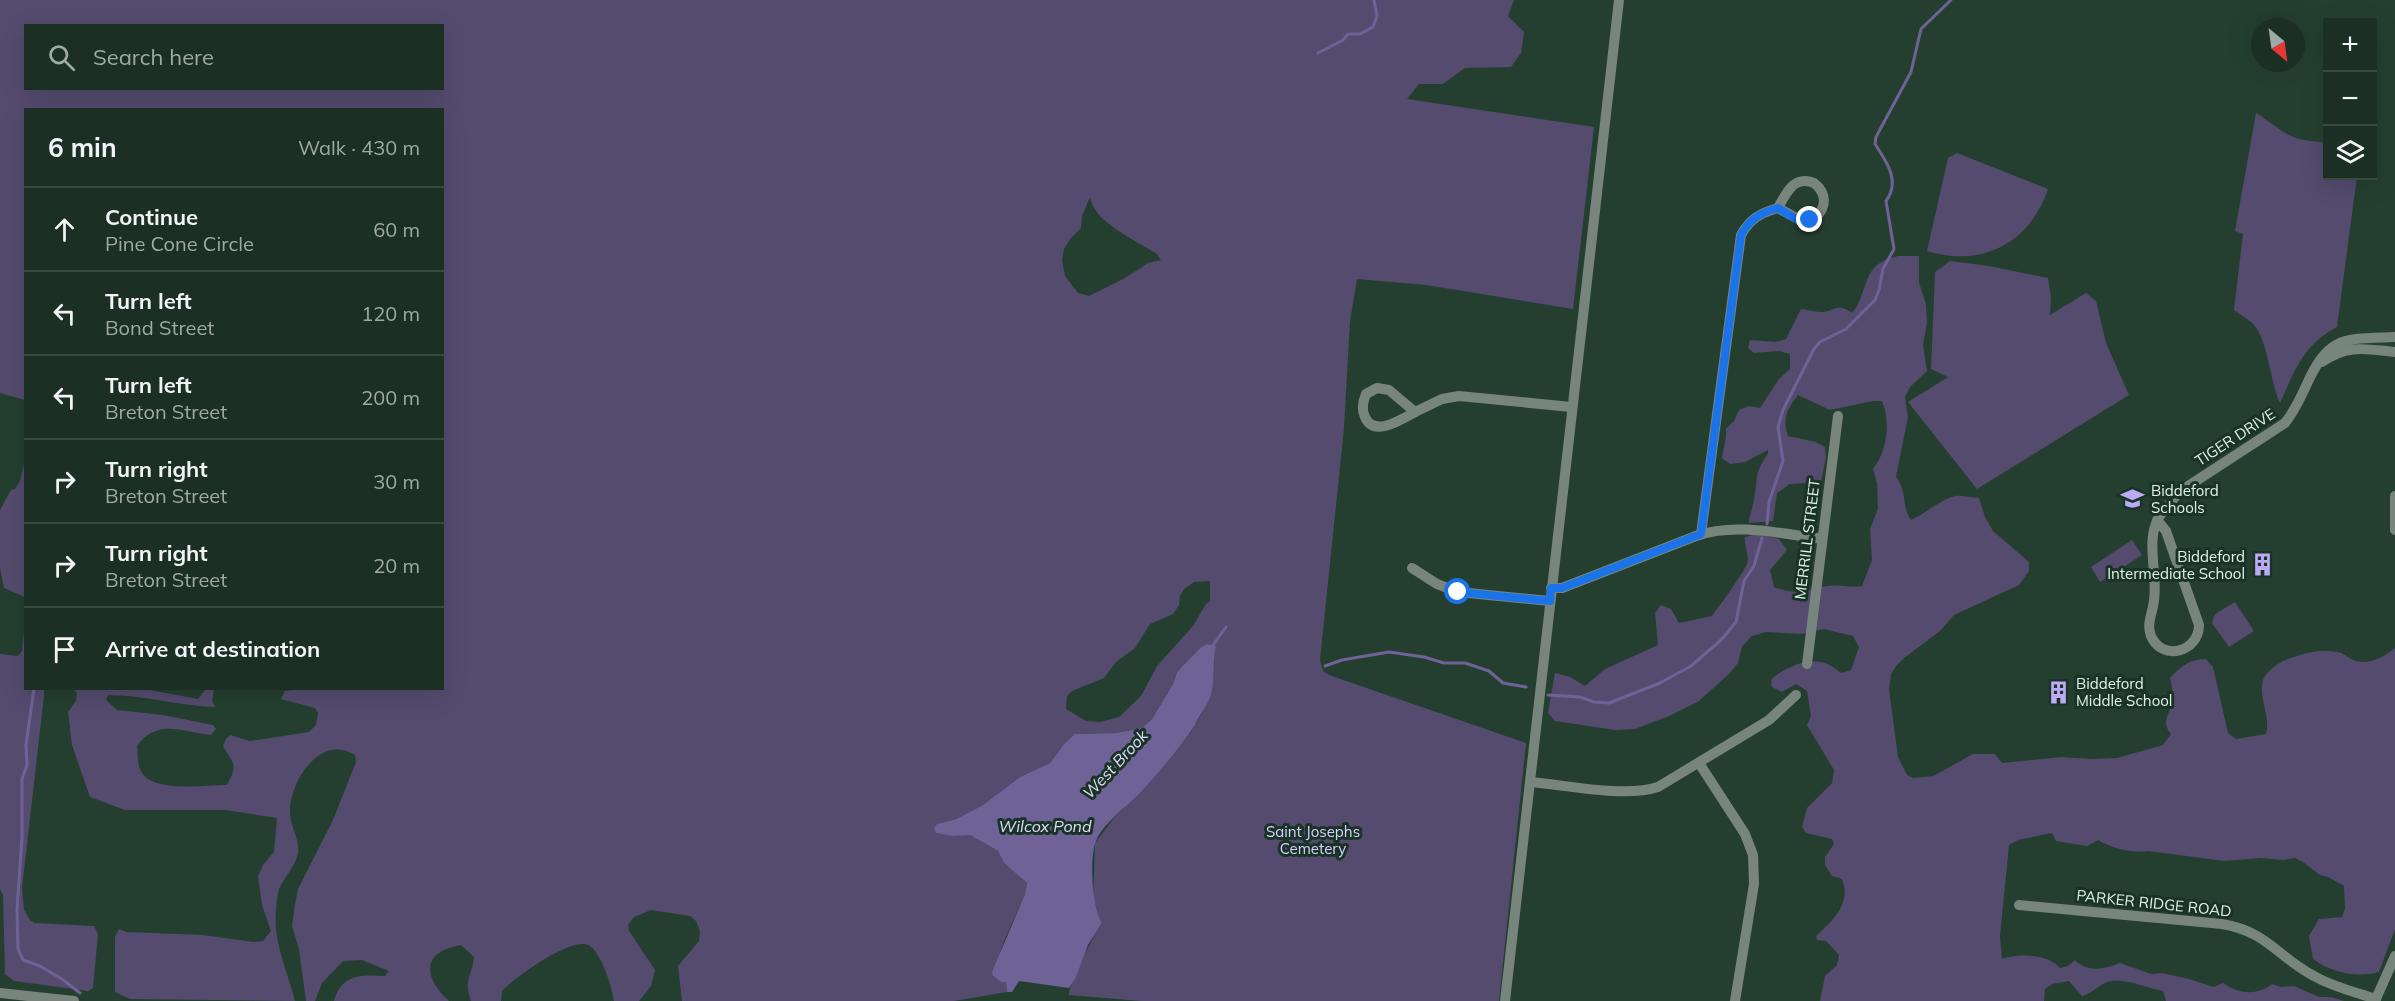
<!DOCTYPE html>
<meta charset="utf-8">
<style>
body{margin:0;font-family:Mulish,sans-serif;background:#24372c;color:#f1f3f6}
.controls{position:absolute;right:18px;top:18px;display:grid;overflow:hidden;border-radius:0px;box-shadow:0 6px 24px #0002}
.controls button{width:54px;height:54px;display:grid;place-items:center;padding:0;border:0;border-bottom:2px solid #394a41;background:#1b2f24;color:#f1f3f6;font:30px sans-serif}
.compass{position:absolute;left:2251px;top:18px;width:54px;height:54px;border-radius:50%;background:#1b2f24;box-shadow:0 6px 24px #0002;rotate:151deg}
.stop{position:absolute;width:18px;height:18px;margin:-14px;border:4px solid #1a73e8;border-radius:50%;background:#fff}
.stop.end{background:#1a73e8;border-color:#fff;box-shadow:0 2px 6px #0008}
.list{margin:0;padding:0;list-style:none}
h2{display:flex;justify-content:space-between;align-items:center;height:78px;margin:0;padding:0 24px;font-size:26px}
h2 small{font-size:20px;font-weight:400;color:#a0a9a6}
.list li{display:grid;grid-template-columns:39px 1fr auto;gap:18px;align-items:center;box-sizing:border-box;height:84px;padding:0 24px;border-top:2px solid #394a41}
.list b{display:block;font-size:22px;white-space:nowrap}
.list p{margin:0;font-size:20px;white-space:nowrap;color:#a0a9a6}
.list em{font-size:20px;font-style:normal;color:#a0a9a6}
.icon{flex:none;width:33px;height:33px;fill:none;stroke:currentColor;stroke-width:2;stroke-linecap:round;stroke-linejoin:round}
.map{position:relative;flex:none;width:2395px;height:1001px;overflow:hidden}
.search{position:absolute;background:#1b2f24;box-shadow:0 6px 24px #0002;left:24px;top:24px;width:420px;height:66px;display:flex;align-items:center;gap:15px;box-sizing:border-box;padding:0 21px;border-radius:0px;color:#a0a9a6;font-size:22px}
.panel{position:absolute;background:#1b2f24;box-shadow:0 6px 24px #0002;left:24px;top:108px;width:420px;height:582px;border-radius:0px}
.map>svg:first-child{display:block}
.green{fill:#544b6e;fill-rule:evenodd}
.water{fill:#6f6296}
.lines{fill:none;stroke-linecap:round;stroke-linejoin:round}
.stream{stroke:#6f6296;stroke-width:3}
.minor{stroke:#78857d;stroke-width:10}
.route{stroke:#1a73e8;stroke-width:8}
.labels{text-anchor:middle;dominant-baseline:central;stroke-width:6;stroke-linejoin:round;paint-order:stroke}
.street-label{font-size:15px;fill:#e1f1e7;stroke:#193426}
.poi-label{font-size:15px;fill:#e1f1e7;stroke:#193426;text-anchor:start}
.park-label{font-size:15px;fill:#d9ceff;stroke:#193426}
.water-label{font-size:16px;font-style:italic;fill:#e0dafa;stroke:#193426}
</style>
<div class="map">
<svg width="2395" height="1001" viewBox="0 0 2395 1001">
<rect width="100%" height="100%" fill="#243f30"/>
<g class="green">
<path d="M0,0h1514l-6,16 16,16 -3,21 -10,14 -46,1 -22,16h-24l-12,15 187,28 -21,182 -147,-24 -69,-6 -7,42 -6,107 -24,232 3,11 6,4 197,68 -27,258h-358l-72,-6c-1,-12 25,-59 33,-72l-5,-7 -4,-16 2,-57 19,-25 24,-23 53,-63 19,-34 5,-52 -15,2 -23,24 -4,12 -21,35 -10,9 -26,5 -40,1 -12,10 -14,19 -30,14 -37,28 -27,14 -19,5 -1,9 34,2 28,16 6,12 23,20 -2,11 -21,47 -11,35 8,6h5l1,10 -53,9h-272l-4,-35 21,-25 1,-10 -4,-10 -6,-5 -39,-6 -17,7 -6,8 1,6 26,39 -4,16 -12,15h-25c-2,-14 -12,-46 -24,-55 -16,-12 -76,32 -88,45l-1,10h-30c-8,-22 1,-24 3,-44l-13,-12c-41,7 -37,33 -12,56h-115c8,-28 28,-26 51,-25l4,-5 -27,-11 -19,1 -21,22 -7,18h-9l-7,-52 -7,-23 3,-22 3,-15 35,-69 23,-58 -1,-7c-35,-22 -66,27 -65,58 0,13 10,26 8,40 -2,13 -14,24 -19,36 -3,11 -4,30 -3,41 3,25 13,47 19,71l-165,-2 -15,-7v-55l4,-8 8,3 76,3 50,7 10,-1 8,-10 -9,-26 -4,-29 5,-11 11,-13 3,-34 -51,-8h-101l-35,-13 -18,-52 -4,-33 8,-11 1,-8 -4,-4h71l54,10 8,-10h8l-2,12 3,6c-36,-1 -71,-12 -107,-12l-2,5 11,10 46,5 50,10 3,4 -5,6c-30,-3 -53,-17 -74,11 1,7 0,16 3,23 9,25 66,16 87,16 11,-20 7,-21 -4,-39l3,-7 4,-4 20,6 59,-9 7,-7 2,-12 -3,-5 -34,-9 4,-8 20,-3h137v-578h-416l-1,290 -25,-7zM26,26h416v62h-416zM1090,197c3,25 47,44 67,57l4,6 -13,3 -23,15 -36,18 -11,-3 -13,-17 -3,-16 2,-11 6,-10 11,-11 1,-12zM1210,581v20l-4,3 -13,22 -36,40 -16,30 -22,21 -19,5 -14,-1 -20,-12 1,-13 5,-5 32,-13 12,-16 19,-14 15,-24 23,-10 6,-9 1,-9 4,-7 10,-7z"/>
<path d="M2256,113c12,7 21,16 33,22 11,6 26,6 38,8l1,33h29l-20,151c-34,18 -42,43 -57,76 -10,-22 -12,-62 -26,-78 -5,-6 -14,-10 -20,-15l9,-76 -8,-3z"/>
<path d="M1957,153l91,36c-18,54 -66,79 -121,62l21,-93z"/>
<path d="M1898,256h21v27l7,21 1,19 -4,22 4,26 -17,16 -5,10 3,20 -12,60c12,15 5,29 15,43 13,-6 33,-22 44,-24 7,-1 16,2 24,2l6,19 8,14 36,31v9l-10,14 -65,30 -14,16 -36,27 -8,8 -5,8 -2,15 9,68 9,18 6,3 20,-2 40,-22h22l7,9 59,-6 32,2 24,-1 46,-13 8,-11c-10,-12 -2,-18 1,-31 2,-9 0,-17 -2,-25 11,-12 20,-19 36,-19l7,8 15,66 8,6 30,-5c5,-18 -8,-36 -3,-54 3,-8 13,-15 20,-19 18,-7 38,-14 58,-8 4,2 8,5 12,7 14,6 32,-3 42,-12v281l-16,43c-22,6 -47,1 -66,-13l-4,-23 10,-17 23,-2 3,-8 -1,-23 -16,-9 -8,-2 -17,-13 -8,-4 -12,2 -22,-2 -36,3 -77,-10c-18,2 -34,-2 -50,-11l-11,6 -31,-5 -4,-8 -34,7 -9,5 -9,91 2,23c16,-6 47,-5 58,9l8,-2 7,-6c13,13 29,9 45,3l31,11 11,-1 27,6 25,8 9,-4c15,11 34,13 49,1l9,3 13,-1 25,11h12l13,4h-178l-3,-10c-16,-3 -35,-12 -51,-10 -12,1 -19,13 -30,15l-13,-15 -17,3 -7,5 -1,12h-224l5,-25 12,-11 2,-10 -13,-14 -9,-1 -1,-4c16,-15 36,-32 26,-57l-10,-3 -7,-11v-8l9,-13 -2,-5 -26,-6 -4,-6 5,-19 25,-25 2,-13 -27,-45 4,-9 -4,-25 -11,-7 -14,8 -10,-5 -1,-7c10,-11 33,-21 49,-18 8,1 15,6 21,11l10,-3 8,-23 -6,-11 -29,-7 -22,5 -36,-2 -14,4 -10,10 -4,17 -8,10 -31,28 -30,15 -34,13 -20,1 -60,-9 -7,-8 7,-40 15,4 15,9 20,-17 53,-24 -3,-32 6,-8 10,4 8,14 33,-7c7,-10 36,-48 36,-56 0,-8 -4,-15 -3,-23l12,-3 22,5 8,11 -17,20 4,17c22,9 32,2 53,-1 12,-2 23,2 35,0l10,-26 -2,-31 8,-20 -1,-26 -4,-14c14,-17 18,-48 9,-68h-9l-43,9 -32,-15c-11,14 -16,24 -10,41l28,6 9,5 1,10 -5,25 -31,2 -13,9 -4,28 -24,2c0,-7 3,-12 4,-19 6,-22 -1,-29 15,-50v-4l-23,12 -15,2 -8,-6c1,-10 5,-19 4,-29l8,-8 5,-11 10,-4 11,2 19,-29 11,-10v-15l-11,-3 -25,2 -6,-5 2,-8 26,2 10,-3 15,-30c6,0 13,3 19,3 15,0 16,-11 32,1 13,-13 11,-40 28,-50 5,-4 12,-5 18,-7z"/>
<path d="M1950,261l39,5 59,12 3,20 -1,17 36,-22 10,8 10,42 23,52 -152,94 -69,-87 40,-25 -17,-8 4,-97z"/>
<path d="M25,461v136l-21,-9 -4,-20v-58l11,-20 4,-1 5,-8z"/>
<path d="M2132,540l10,15 -42,27 -9,-15z"/>
<path d="M2235,602l19,29 -25,16 -17,-24 3,-9z"/>
<path d="M25,621l1,67 18,1v7l-22,192 2,22 6,10 5,3 59,3 4,8 -5,54 -5,3 -74,-10 -9,-7 -2,-79 -3,-6v-235l18,2 4,-5z"/>
</g>
<path class="water" d="M1207,644l9,2c-4,16 -1,33 -5,49 -3,10 -12,20 -16,30 -16,24 -36,47 -55,68 -14,15 -36,29 -44,48 -7,17 -4,67 6,82l-14,22 -12,32 -7,11 -50,-7 -7,11h-5l-1,-10h-5l-8,-6 -1,-4 33,-78 2,-11 -23,-20 -6,-12 -28,-16 -17,1 -17,-3 -2,-5 3,-4 19,-5 27,-14 37,-28 30,-14 14,-19 11,-10 41,-1 26,-5 10,-9 21,-35 4,-12 23,-24z"/>
<g class="lines">
<g class="stream">
<path d="M1318,53l25,-13 5,-6h12l13,-7 4,-11 -3,-16"/>
<path d="M1767,524l2,-22 14,-41 -5,-34 5,-17 31,-61 6,-7 26,-13 29,-29 4,-10 4,-21 11,-20 -8,-48c15,-20 0,-40 -11,-57l1,-7 35,-65 10,-43 30,-29"/>
<path d="M1211,648l15,-21"/>
<path d="M1325,666l17,-6 47,-8 35,5 20,6h21l24,8 14,12 23,4"/>
<path d="M34,688l-8,57 1,20 -5,14v59l-5,71 1,40 5,11 17,6 22,13 18,14"/>
<path d="M1548,695l32,2 14,5 15,1 51,-20 31,-17 30,-26 15,-18 8,-41 10,-15 8,-28"/>
</g>
<g class="minor">
<path d="M2322,362c26,-18 43,-13 73,-10"/>
<path d="M1377,388l12,2 26,22c-13,7 -41,26 -50,5 -4,-8 -2,-16 1,-23z"/>
<path d="M1415,412l27,-13 17,-3 112,11"/>
<path d="M2395,496v34"/>
<path d="M2157,520l9,11 33,94c0,27 -37,37 -48,11 -5,-12 2,-24 3,-36 4,-26 -9,-60 5,-83l20,-25 106,-69c9,-11 15,-24 21,-37 23,-51 37,-47 89,-49"/>
<path d="M1701,534l40,-299c9,-16 19,-22 37,-27l22,12 15,-2c12,-11 12,-25 -1,-35 -20,-8 -28,10 -36,25"/>
<path d="M1412,568l25,16 21,8 92,9"/>
<path d="M1551,588h11l134,-52c39,-14 86,-2 126,3"/>
<path d="M1807,664l31,-248"/>
<path d="M1699,763l46,71 8,21 1,29 -19,117"/>
<path d="M1530,782c36,3 95,16 128,5l111,-67 27,-25"/>
<path d="M2019,905l203,19c44,7 56,33 92,52 19,11 41,16 62,23"/>
<path d="M0,993l74,8"/>
<path d="M1505,1001l114,-1001"/>
<path d="M2375,1001l20,-45"/>
</g>
</g>
<g class="lines">
<path class="route" d="M1458,592l92,9 1,-13h11l139,-54 40,-299c9,-16 19,-22 37,-27l18,11 14,1"/>
</g>
<defs>
<symbol id="school-bare" viewBox="-9 -9 18 18"><path d="M0-5L7-2L0 1L-7-2ZM-4 1L0 2.5L4 1V4Q0 6-4 4Z" fill="#bcaaf5" stroke="#193426" stroke-width="2.5" paint-order="stroke"/></symbol>
<symbol id="building-bare" viewBox="-9 -9 18 18"><path d="M-4-6H4V6H1V3H-1V6H-4ZM-2.5-4.3h1.7v1.8h-1.7ZM.8-4.3h1.7v1.8H.8ZM-2.5-1h1.7V.8h-1.7ZM.8-1h1.7V.8H.8Z" fill="#bcaaf5" stroke="#193426" stroke-width="2.5" paint-order="stroke"/></symbol>
</defs>
<g fill-rule="evenodd">
<use href="#school-bare" x="2116" y="482" width="33" height="33"/>
<use href="#building-bare" x="2246" y="548" width="33" height="33"/>
<use href="#building-bare" x="2042" y="676" width="33" height="33"/>
</g>
<g class="labels">
<g class="street-label">
<text transform="translate(2235 437) rotate(-33)">TIGER DRIVE</text>
<text transform="translate(1807 539) rotate(-83)">MERRILL STREET</text>
<text transform="translate(2154 903) rotate(6)">PARKER RIDGE ROAD</text>
</g>
<g class="poi-label">
<text x="2151" y="490">Biddeford<tspan x="2151" dy="17">Schools</tspan></text>
<text x="2245" y="556" text-anchor="end">Biddeford<tspan x="2245" dy="17">Intermediate School</tspan></text>
<text x="2076" y="683">Biddeford<tspan x="2076" dy="17">Middle School</tspan></text>
</g>
<g class="park-label">
<text x="1313" y="831">Saint Josephs<tspan x="1313" dy="17">Cemetery</tspan></text>
</g>
<g class="water-label">
<text transform="translate(1115 764) rotate(-47)">West Brook</text>
<text x="1045" y="826">Wilcox Pond</text>
</g>
</g>
</svg>
<div class="controls">
<button>+</button>
<button>−</button>
<button><svg class="icon" aria-label="layers" viewBox="0 0 24 24"><path d="M12 4l9 5-9 5-9-5zM3 14l9 5 9-5"/></svg></button>
</div>
<svg class="compass" viewBox="-18 -18 36 36"><path d="M0-13l5 13h-10z" fill="#e53935"/><path d="M0 13l5-13h-10z" fill="#a0a9a6"/></svg>
<div class="stop" style="left:1458px;top:592px"></div>
<div class="stop end" style="left:1810px;top:220px"></div>
<div class="search"><svg class="icon" aria-label="search" viewBox="0 0 24 24"><circle cx="10" cy="10" r="6"/><path d="M15 15l6 6"/></svg>Search here</div>
<section class="panel">
<h2>6 min<small>Walk · 430 m</small></h2>
<ul class="list">
<li><svg class="icon" aria-label="ahead" viewBox="0 0 24 24"><path d="M12 20V5M6 11l6-6 6 6"/></svg><div><b>Continue</b><p>Pine Cone Circle</p></div><em>60 m</em></li>
<li><svg class="icon" aria-label="left" viewBox="0 0 24 24"><path d="M17 20v-9H6M10 6l-5 5 5 5"/></svg><div><b>Turn left</b><p>Bond Street</p></div><em>120 m</em></li>
<li><svg class="icon" aria-label="left" viewBox="0 0 24 24"><path d="M17 20v-9H6M10 6l-5 5 5 5"/></svg><div><b>Turn left</b><p>Breton Street</p></div><em>200 m</em></li>
<li><svg class="icon" aria-label="right" viewBox="0 0 24 24"><path d="M7 20v-9h11M14 6l5 5-5 5"/></svg><div><b>Turn right</b><p>Breton Street</p></div><em>30 m</em></li>
<li><svg class="icon" aria-label="right" viewBox="0 0 24 24"><path d="M7 20v-9h11M14 6l5 5-5 5"/></svg><div><b>Turn right</b><p>Breton Street</p></div><em>20 m</em></li>
<li><svg class="icon" aria-label="arrive" viewBox="0 0 24 24"><path d="M6 21V4h12l-3 4 3 4H6"/></svg><div><b>Arrive at destination</b></div></li>
</ul>
</section>
</div>
